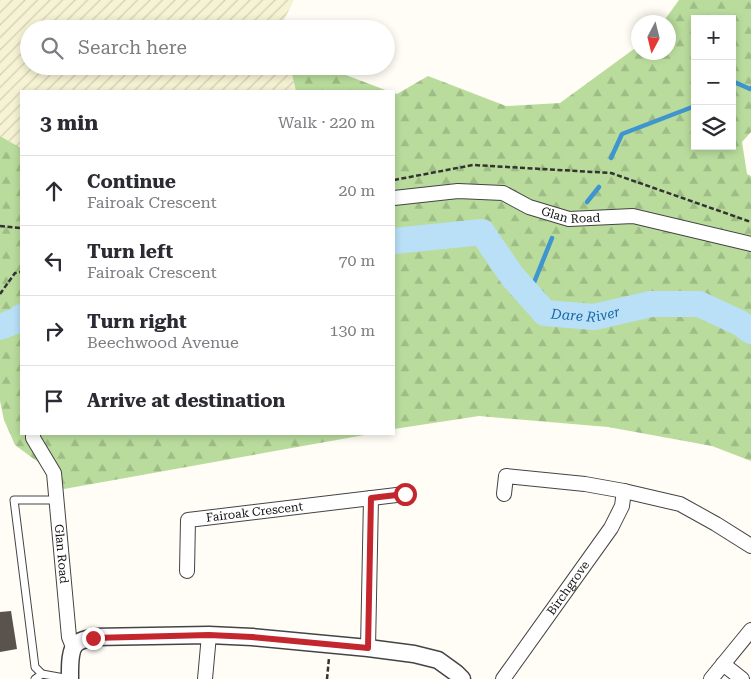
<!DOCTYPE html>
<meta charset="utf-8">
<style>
body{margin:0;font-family:"Roboto Serif",serif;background:#f7f7f7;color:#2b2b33}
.controls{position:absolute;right:15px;top:15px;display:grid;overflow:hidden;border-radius:0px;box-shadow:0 2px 8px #0003}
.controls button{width:45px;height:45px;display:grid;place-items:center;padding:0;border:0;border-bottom:1px solid #e1e1e2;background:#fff;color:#2b2b33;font:25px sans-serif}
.compass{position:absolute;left:631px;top:15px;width:45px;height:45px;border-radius:50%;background:#fff;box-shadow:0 2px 8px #0003;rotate:187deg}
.stop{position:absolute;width:15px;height:15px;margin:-11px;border:4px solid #c4262e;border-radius:50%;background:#fff}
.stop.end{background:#c4262e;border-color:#fff;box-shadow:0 1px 5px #0008}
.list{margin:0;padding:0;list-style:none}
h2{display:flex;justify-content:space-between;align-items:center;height:65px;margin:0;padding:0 20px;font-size:21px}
h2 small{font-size:16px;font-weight:400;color:#7c7c81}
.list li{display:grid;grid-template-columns:32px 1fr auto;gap:15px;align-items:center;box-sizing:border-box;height:70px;padding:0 20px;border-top:1px solid #e1e1e2}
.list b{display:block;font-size:19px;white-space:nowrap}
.list p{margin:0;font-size:16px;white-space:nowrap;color:#7c7c81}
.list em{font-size:16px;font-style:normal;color:#7c7c81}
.icon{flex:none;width:28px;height:28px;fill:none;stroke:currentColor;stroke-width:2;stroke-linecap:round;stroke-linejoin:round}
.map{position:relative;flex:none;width:751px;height:679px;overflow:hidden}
.search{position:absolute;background:#fff;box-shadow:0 2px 8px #0003;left:20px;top:20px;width:375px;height:55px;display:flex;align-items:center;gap:12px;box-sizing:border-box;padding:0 18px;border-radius:28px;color:#7c7c81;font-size:19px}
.panel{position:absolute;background:#fff;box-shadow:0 2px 8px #0003;left:20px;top:90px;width:375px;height:345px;border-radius:0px}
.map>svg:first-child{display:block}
.farmland{fill:url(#farmland-furrows)}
.forest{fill:url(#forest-firs);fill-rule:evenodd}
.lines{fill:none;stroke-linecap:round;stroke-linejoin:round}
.stream{stroke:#3f96cf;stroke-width:4.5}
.river{stroke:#b9e0f7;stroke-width:26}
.building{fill:#5a524d}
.service-casing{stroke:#444;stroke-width:9}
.minor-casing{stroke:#444;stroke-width:16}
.tertiary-casing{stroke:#444;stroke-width:19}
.path{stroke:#333;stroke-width:2.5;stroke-dasharray:5 2.5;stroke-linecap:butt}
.service{stroke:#fff;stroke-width:7}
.minor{stroke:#fff;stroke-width:14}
.tertiary{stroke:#fff;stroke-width:16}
.route{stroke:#c4262e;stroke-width:6}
.labels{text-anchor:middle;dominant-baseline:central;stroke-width:5;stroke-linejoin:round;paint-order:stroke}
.street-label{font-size:12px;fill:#111;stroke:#fff}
.water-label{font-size:14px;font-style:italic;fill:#1768a6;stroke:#fff}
</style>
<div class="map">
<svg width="751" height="679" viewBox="0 0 751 679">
<defs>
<pattern id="farmland-furrows" width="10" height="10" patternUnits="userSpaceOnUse" patternTransform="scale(1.25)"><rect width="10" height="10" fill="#f6f3d4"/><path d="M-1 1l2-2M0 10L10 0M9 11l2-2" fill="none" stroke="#d2cfb5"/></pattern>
<pattern id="forest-firs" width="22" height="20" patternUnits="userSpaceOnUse" patternTransform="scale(1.25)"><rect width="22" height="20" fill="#b9dc9c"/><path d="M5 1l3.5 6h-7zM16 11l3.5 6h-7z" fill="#9ebc85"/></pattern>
</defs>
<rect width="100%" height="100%" fill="#fffdf5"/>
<path class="farmland" d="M0,0h294l-10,20 1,9h-256v37h261l6,25h-275v57l-21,-12z"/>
<g class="forest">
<path d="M679,0h72v132l-9,10 5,32 4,2v285l-39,-15 -104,-19 -129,-11 -85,13v-336l3,1 31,-18 78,30 54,-3 78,-57v6h30v-30h-5zM695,19h37v127h-37z"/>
<path d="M290,66h32l66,25h-92z"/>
<path d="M0,136l21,12v286h349l-306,55 -26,-27 -23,-17 -11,-25 -4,-19z"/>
</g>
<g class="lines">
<g class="stream">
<path d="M732,81l18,8 1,-1"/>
<path d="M611,158l11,-24 73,-28"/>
<path d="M587,202l12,-15"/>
<path d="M529,295l23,-57"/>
</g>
<g class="river">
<path id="s1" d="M394,241l88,-9 30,44 33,37 49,4 57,-13h48l41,19 11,8"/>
<path d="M0,327l18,-7 3,-3"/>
</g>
</g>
<path class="building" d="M11,611l6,38 -17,3v-40z"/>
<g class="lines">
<defs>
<g id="service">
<path d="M56,500h-42l21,167 7,7 28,5"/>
<path d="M35,679l7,-5"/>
</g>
<g id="minor">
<path id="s2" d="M394,198l64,-7 45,2 26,14 40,12 64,-3 118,28"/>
<path id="s3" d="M33,434v4l21,35 15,164 4,10"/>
<path d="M504,494l2,-18 79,8 39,7 56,13 36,20 35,22"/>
<path id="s4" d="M187,571l1,-51 217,-26"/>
<path d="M368,648l3,-150"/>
<path d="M723,664l19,15"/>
<path d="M205,679l4,-44"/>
<path id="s5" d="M503,679l108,-151 11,-22 2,-15"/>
<path d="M711,679l40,-49"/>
</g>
<path id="tertiary" d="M70,679c0,-10 -1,-30 7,-36 4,-3 11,-4 16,-6l116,-2 43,2 116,11 46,6 24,6 18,13 6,6"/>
</defs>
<use href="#service" class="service-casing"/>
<use href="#minor" class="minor-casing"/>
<use href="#tertiary" class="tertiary-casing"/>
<g class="path">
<path d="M394,180l79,-15 138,8 140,49"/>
<path d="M0,226l21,2"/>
<path d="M0,294l15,-21 6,-1"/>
<path d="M327,679l2,-21"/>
</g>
<use href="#service" class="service"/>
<use href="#minor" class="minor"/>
<use href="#tertiary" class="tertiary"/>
</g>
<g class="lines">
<path class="route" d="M93,638l116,-3 43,2 116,11 3,-150 34,-4"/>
</g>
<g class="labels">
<g class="street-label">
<text stroke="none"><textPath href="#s2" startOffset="182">Glan Road</textPath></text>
<text stroke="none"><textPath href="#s4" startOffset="118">Fairoak Crescent</textPath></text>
<text stroke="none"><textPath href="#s3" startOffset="126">Glan Road</textPath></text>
<text stroke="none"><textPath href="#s5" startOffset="112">Birchgrove</textPath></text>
</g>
<g class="water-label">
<text stroke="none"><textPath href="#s1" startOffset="232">Dare River</textPath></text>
</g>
</g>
</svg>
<div class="controls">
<button>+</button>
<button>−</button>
<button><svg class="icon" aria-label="layers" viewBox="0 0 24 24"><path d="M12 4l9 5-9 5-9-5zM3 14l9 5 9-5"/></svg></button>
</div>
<svg class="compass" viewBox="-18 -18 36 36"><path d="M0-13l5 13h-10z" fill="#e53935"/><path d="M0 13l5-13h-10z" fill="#7c7c81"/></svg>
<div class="stop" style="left:405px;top:494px"></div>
<div class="stop end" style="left:93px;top:638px"></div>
<div class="search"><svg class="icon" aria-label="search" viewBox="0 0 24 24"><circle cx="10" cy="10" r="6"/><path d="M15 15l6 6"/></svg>Search here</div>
<section class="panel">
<h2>3 min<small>Walk · 220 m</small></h2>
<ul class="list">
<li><svg class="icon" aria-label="ahead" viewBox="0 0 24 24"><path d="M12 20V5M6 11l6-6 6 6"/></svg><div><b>Continue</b><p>Fairoak Crescent</p></div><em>20 m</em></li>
<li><svg class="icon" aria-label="left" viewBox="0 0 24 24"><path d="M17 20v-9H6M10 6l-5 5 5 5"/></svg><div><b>Turn left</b><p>Fairoak Crescent</p></div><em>70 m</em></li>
<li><svg class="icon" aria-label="right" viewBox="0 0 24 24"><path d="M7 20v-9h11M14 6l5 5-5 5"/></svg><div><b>Turn right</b><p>Beechwood Avenue</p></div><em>130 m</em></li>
<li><svg class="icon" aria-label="arrive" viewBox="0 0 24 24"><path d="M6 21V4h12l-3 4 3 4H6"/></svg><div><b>Arrive at destination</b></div></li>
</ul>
</section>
</div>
